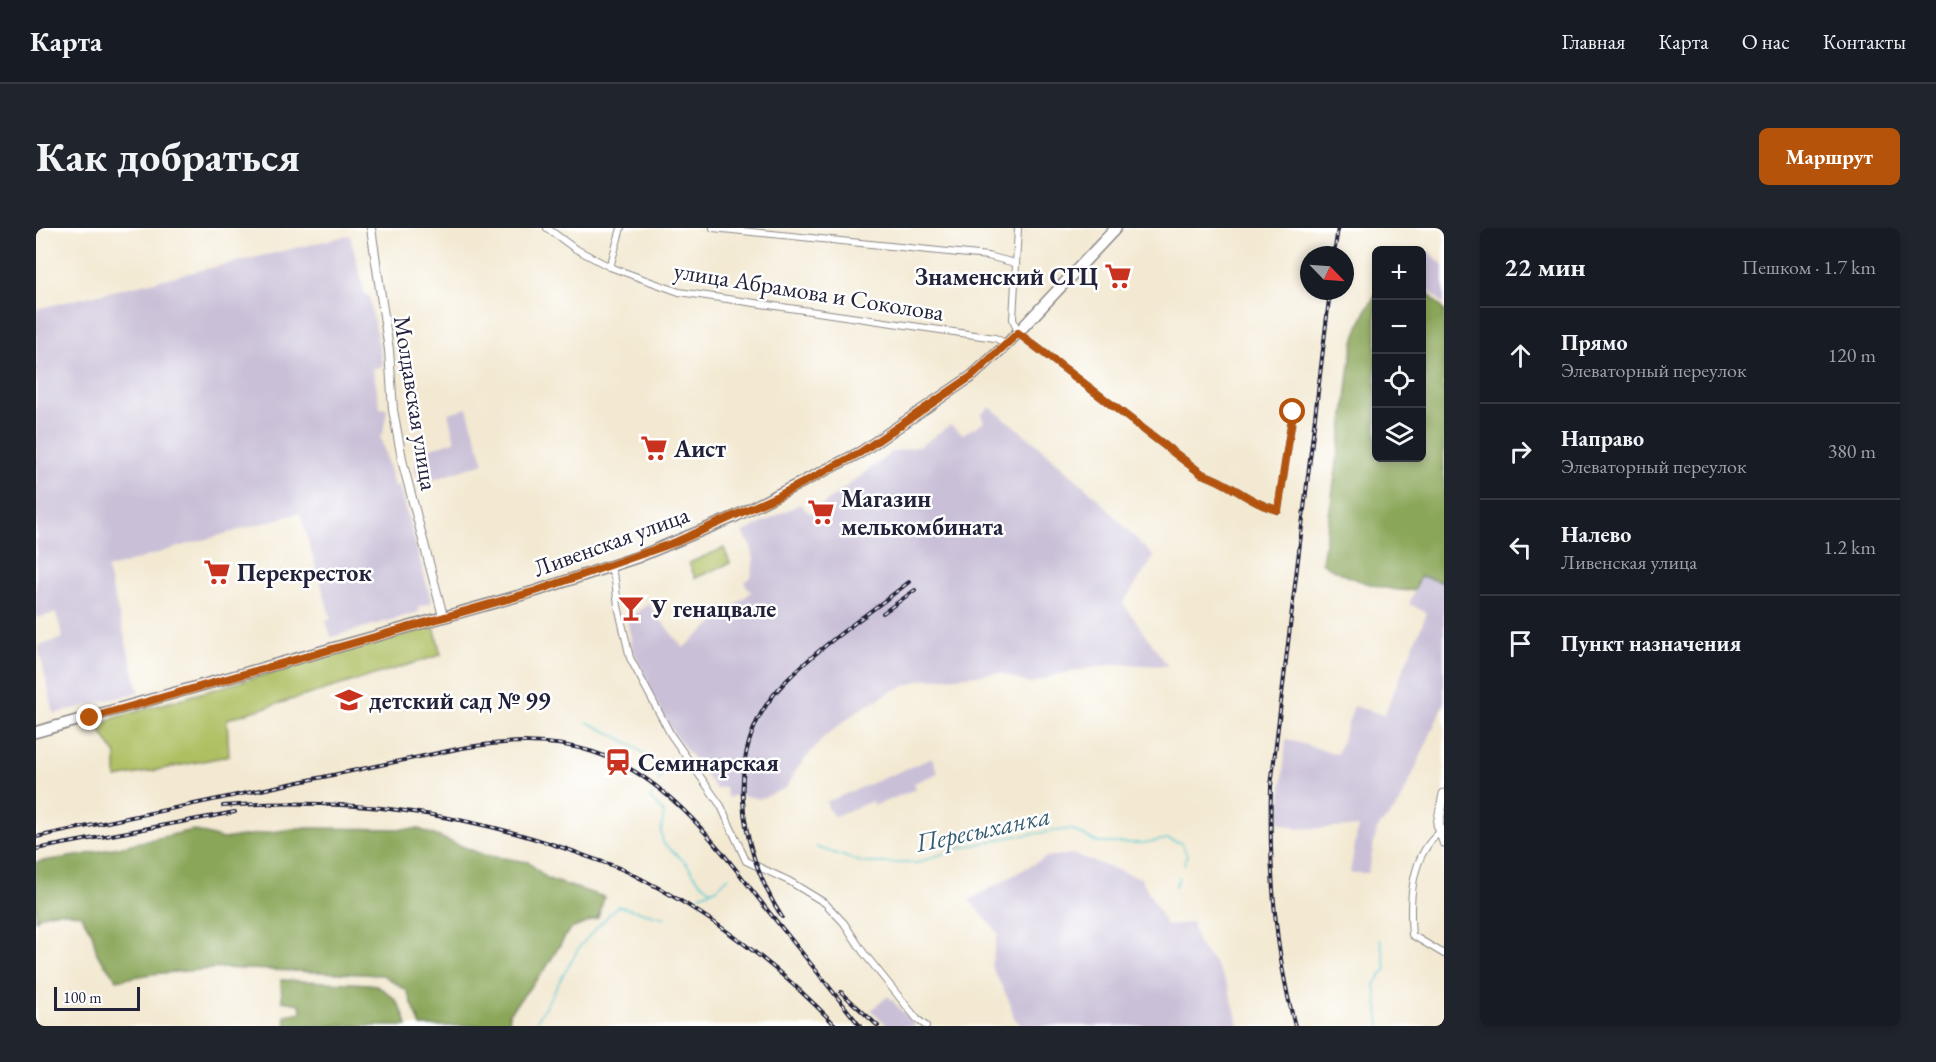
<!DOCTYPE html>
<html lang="ru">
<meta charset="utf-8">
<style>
body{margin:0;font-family:"EB Garamond",serif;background:#20242c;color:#f1f3f6}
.controls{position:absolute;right:18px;top:18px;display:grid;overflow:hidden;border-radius:9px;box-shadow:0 3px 9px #0003}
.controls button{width:54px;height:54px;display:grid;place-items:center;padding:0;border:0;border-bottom:2px solid #363941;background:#171b24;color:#f1f3f6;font:30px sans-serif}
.compass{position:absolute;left:1264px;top:18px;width:54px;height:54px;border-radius:50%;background:#171b24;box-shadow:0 3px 9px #0003;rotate:115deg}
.scale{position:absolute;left:18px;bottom:15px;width:86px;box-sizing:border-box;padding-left:6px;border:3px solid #22223b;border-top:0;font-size:16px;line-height:21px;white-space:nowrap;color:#22223b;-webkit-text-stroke:4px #fff;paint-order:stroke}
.stop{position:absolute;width:18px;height:18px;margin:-14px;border:4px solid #b45309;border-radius:50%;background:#fff}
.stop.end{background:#b45309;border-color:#fff;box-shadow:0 2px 6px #0008}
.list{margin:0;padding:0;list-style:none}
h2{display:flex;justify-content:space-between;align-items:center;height:78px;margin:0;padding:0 24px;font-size:26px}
h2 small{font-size:20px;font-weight:400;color:#9ea1a6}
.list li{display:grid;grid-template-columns:39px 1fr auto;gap:18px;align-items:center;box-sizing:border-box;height:96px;padding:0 24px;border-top:2px solid #363941}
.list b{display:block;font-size:22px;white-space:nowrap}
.list p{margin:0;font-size:20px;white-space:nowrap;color:#9ea1a6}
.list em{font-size:20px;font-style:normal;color:#9ea1a6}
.icon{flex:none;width:33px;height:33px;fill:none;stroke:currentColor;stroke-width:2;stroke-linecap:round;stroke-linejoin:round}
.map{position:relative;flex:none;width:1408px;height:798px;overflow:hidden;border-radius:9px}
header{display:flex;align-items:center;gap:36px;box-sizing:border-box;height:84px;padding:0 30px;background:#171b24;border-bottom:2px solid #363941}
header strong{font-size:28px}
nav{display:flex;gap:33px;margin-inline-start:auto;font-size:21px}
.intro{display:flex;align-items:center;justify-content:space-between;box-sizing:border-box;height:144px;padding:0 36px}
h1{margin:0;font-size:42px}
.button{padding:15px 27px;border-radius:9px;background:#b45309;color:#fff;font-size:21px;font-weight:700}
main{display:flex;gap:36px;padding:0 36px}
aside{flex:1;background:#171b24;border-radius:9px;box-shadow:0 3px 9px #0003}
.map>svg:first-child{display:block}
.industrial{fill:#c9bfd7}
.green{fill:#aebf62;stroke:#68704e;stroke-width:1.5}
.forest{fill:#8aa658;stroke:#56644a;stroke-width:1.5}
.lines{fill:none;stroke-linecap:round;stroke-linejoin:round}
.stream{stroke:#5ac7d1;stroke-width:1.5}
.minor-casing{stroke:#8a8686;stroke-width:8}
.tertiary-casing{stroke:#8a8686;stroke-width:10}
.secondary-casing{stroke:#8a8686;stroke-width:11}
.primary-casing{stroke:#8a8686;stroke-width:13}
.minor{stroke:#fff;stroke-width:6}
.tertiary{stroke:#fff;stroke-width:8}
.secondary{stroke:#fff;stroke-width:9}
.primary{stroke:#fff;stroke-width:10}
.rail-casing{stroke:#22223b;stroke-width:4}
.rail{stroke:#fff;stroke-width:1.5;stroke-dasharray:4.5;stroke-linecap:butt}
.route{stroke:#b45309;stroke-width:8}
.labels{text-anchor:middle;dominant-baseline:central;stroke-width:5;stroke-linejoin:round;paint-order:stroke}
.poi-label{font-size:24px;font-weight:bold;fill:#22223b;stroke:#fff;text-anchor:start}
.street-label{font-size:24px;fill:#22223b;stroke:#fff}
.water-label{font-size:26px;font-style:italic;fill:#365c70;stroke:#fff}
</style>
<header>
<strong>Карта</strong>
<nav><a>Главная</a><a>Карта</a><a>О нас</a><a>Контакты</a></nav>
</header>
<div class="intro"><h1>Как добраться</h1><a class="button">Маршрут</a></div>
<main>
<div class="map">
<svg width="1408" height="798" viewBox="0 0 1408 798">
<rect width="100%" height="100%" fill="#fff"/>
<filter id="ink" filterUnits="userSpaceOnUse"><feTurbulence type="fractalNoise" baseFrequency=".0167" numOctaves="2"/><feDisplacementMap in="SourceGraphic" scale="12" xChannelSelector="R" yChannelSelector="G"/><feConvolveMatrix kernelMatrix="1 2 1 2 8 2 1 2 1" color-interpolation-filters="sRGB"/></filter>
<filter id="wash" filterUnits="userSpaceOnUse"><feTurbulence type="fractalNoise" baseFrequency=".008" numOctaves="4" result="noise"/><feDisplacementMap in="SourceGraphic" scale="24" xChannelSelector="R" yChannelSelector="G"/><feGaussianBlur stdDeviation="1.35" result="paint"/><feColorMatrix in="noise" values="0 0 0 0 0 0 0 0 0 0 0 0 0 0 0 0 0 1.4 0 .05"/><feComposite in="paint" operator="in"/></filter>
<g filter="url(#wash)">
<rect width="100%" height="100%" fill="#f3e9d2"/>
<g class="industrial">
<path d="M314,7l15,59 4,2 14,71 -10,1 7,40 7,1 -4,25 -3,1 14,52 5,-1 33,117 -14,4 1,5 -88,25 -5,-16 5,-2 -31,-106 -122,34 -71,22 32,123 -85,22 -16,-68 25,-8 -7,-25 -20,5v-309z"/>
<path d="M1393,23l15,15v39l-22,-22v-25z"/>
<path d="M954,179l47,37 57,51 60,62 -31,46 45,63 -52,-2 -57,10 -30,10 -28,-11 -80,7 -29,11 -33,19 -35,27 -28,33 -10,18 -26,11 -22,-5 -10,4 -3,-11 -9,2 -43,-57 -15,-26 -25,-57 -6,-29 21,-16 35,44 68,-56 -7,-10 7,-5 3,-19 -4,-14 -8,-11 58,-29 10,10 82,-62 28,-6 30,-21 13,9 21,-12 -3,-8z"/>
<path d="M431,180l17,55 -64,21 -5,-15 5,-18 35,-10 -7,-28z"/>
<path d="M1385,348l23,8v120l-45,101 -22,24 -9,44h-18l8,-46 -60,2 -19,-7 7,-83 51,15 17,-48 30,9 43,-102 -18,-9z"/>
<path d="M896,530l6,15 -24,10 2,6 -42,17 -2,-5 -38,16 -5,-7 -3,-8z"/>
<path d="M1036,626l69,24 26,48 25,-4 6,22 18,21 12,21 11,40h-217l-8,-8 -5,-18 -18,-34 7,-33 -29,-33 77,-43z"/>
<path d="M852,768l28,30h-28l-17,-16z"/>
</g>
<g class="green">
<path d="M688,320l6,15 -35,15 -6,-15z"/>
<path d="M398,398l7,29 -214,64 2,37 -113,22v-23l-18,-28 16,-9z"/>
</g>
<g class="forest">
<path d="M1386,58l22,25v272l-23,-7 -7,14c-23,3 -74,-13 -92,-28 7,-49 15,-97 22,-146 7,-48 3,-79 32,-122v164h46z"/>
<path d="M263,600l120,1 65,26 44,7 20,17 56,18 -6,21 -29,12 -23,38 -37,45 1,13h-89l-14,-35 -24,-16 -160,-7 -71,6 -35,6 -20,-26 -5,-21 -11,-18c-13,-3 -35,-6 -45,5v-58l47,-7 110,-25 30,9z"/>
<path d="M245,752l90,4c20,7 32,21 36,42h-121l-1,-11 16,-3 -1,-8 -18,-3z"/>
</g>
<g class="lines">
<g class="stream">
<path d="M551,494c29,14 57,25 75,52l-4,7"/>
<path d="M616,566l-2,4 14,15 -3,19 2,11 22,19 15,20 11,8"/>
<path d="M780,619l48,16h53l39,-14 54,-12 60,-8 29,14h44l24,-4 14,4 6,12 -3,9"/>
<path d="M1139,659l4,-10"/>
<path d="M664,667l16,-6 13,-12"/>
<path d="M1344,711l6,30 -11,15 5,42"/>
<path d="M498,798l46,-80 37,-40 49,12"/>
</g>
</g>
</g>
<g filter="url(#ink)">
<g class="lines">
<defs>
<g id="minor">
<path d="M511,0l27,20 36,19 69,25 316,46 12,6"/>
<path d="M677,0l275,28 27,7"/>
<path d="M982,0l-5,91 5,14 184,141c28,8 48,30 76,36l15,-98"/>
<path d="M574,39l11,-39"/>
<path d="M574,338l5,14 3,26 12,52 41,77 50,71 25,55 43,20 36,22 19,20 19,29 54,67 9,7"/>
<path d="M1403,605c-28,23 -30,67 -27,102l32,19"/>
</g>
<path id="tertiary" d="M335,0l18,122 4,60 10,54 40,152"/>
<path id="secondary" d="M1408,566l-6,30 6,18"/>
<path id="primary" d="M0,504l500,-141 102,-34 96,-40 127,-65 111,-76 35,-32 109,-116"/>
</defs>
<use href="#minor" class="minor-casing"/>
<use href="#tertiary" class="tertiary-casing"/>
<use href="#secondary" class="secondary-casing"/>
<use href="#primary" class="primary-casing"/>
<use href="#minor" class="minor"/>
<use href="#tertiary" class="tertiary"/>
<use href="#secondary" class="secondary"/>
<use href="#primary" class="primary"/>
<defs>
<g id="rail">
<path d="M1298,27l4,-27"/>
<path d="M847,385l32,-23"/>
<path d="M187,578c121,-9 237,5 352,46 19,8 41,13 59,23 74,37 145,91 202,151"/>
<path d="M0,609l426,-89c45,-7 87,-10 131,4 77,25 128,99 176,160 31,38 61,76 91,114"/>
<path d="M0,621l199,-37"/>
<path d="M746,689c-44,-69 -61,-170 2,-234 37,-38 83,-68 125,-101"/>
<path d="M805,764l37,34"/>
<path d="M1259,798c-21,-79 -26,-158 -24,-240l59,-495"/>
</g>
</defs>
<use href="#rail" class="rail-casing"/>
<use href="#rail" class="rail"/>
</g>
</g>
<g class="lines" filter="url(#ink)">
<path class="route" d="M54,490l446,-127 140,-49 102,-46 83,-44 111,-76 46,-43 184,141c28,8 48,30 76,36l15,-98"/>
</g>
<defs>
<symbol id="supermarket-bare" viewBox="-9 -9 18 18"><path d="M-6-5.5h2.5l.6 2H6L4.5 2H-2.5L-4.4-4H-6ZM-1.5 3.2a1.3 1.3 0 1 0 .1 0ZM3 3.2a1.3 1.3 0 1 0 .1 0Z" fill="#c8321e" stroke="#fff" stroke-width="2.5" paint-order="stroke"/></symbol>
<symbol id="bar-bare" viewBox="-9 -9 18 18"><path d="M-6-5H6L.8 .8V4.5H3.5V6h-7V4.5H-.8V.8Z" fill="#c8321e" stroke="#fff" stroke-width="2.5" paint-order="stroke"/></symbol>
<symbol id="school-bare" viewBox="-9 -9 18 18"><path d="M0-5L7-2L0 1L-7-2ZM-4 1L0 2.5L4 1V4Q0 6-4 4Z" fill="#c8321e" stroke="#fff" stroke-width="2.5" paint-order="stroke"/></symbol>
<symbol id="station-bare" viewBox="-9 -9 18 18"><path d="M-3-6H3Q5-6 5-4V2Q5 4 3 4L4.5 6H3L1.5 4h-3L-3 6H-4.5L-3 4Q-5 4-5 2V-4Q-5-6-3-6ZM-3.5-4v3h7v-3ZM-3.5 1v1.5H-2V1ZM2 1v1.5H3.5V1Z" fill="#c8321e" stroke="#fff" stroke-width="2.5" paint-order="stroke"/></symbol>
</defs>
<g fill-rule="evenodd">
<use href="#supermarket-bare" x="1063" y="29" width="38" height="38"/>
<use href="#supermarket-bare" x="599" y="201" width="38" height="38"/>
<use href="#supermarket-bare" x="766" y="265" width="38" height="38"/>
<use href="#supermarket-bare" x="162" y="325" width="38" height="38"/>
<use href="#bar-bare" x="576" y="361" width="38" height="38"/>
<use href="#school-bare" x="294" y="453" width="38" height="38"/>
<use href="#station-bare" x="563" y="515" width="38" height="38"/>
</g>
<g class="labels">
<g class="poi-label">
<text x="1062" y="48" text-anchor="end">Знаменский СГЦ</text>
<text x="638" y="220">Аист</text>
<text x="805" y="270">Магазин<tspan x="805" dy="28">мелькомбината</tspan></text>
<text x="201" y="344">Перекресток</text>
<text x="615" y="380">У генацвале</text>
<text x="333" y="472">детский сад № 99</text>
<text x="602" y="534">Семинарская</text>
</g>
<g class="street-label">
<text transform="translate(773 63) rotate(9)">улица Абрамова и Соколова</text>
<text transform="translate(380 175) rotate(81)">Молдавская улица</text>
<text transform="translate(575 313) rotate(-20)">Ливенская улица</text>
</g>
<g class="water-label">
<text transform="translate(947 601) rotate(-12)">Пересыханка</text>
</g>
</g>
</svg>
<div class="controls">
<button>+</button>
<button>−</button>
<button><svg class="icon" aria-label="locate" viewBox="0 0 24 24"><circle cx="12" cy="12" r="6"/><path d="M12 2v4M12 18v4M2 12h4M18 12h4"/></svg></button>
<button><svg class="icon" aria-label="layers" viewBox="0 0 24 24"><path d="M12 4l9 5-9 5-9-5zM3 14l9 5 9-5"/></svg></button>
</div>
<svg class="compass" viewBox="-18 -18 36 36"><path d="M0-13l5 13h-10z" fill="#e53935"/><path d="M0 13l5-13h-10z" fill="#9ea1a6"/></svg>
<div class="scale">100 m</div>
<div class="stop" style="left:1257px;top:184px"></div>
<div class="stop end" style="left:54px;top:490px"></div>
</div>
<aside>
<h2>22 мин<small>Пешком · 1.7 km</small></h2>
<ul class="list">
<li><svg class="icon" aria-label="ahead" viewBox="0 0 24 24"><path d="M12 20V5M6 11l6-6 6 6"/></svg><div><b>Прямо</b><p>Элеваторный переулок</p></div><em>120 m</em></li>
<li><svg class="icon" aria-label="right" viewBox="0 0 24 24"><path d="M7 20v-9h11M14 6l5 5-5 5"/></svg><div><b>Направо</b><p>Элеваторный переулок</p></div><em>380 m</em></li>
<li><svg class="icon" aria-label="left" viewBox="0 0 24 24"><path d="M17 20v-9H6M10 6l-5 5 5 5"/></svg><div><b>Налево</b><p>Ливенская улица</p></div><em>1.2 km</em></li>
<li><svg class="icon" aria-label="arrive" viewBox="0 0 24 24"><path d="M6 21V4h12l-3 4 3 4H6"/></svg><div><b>Пункт назначения</b></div></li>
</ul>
</aside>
</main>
